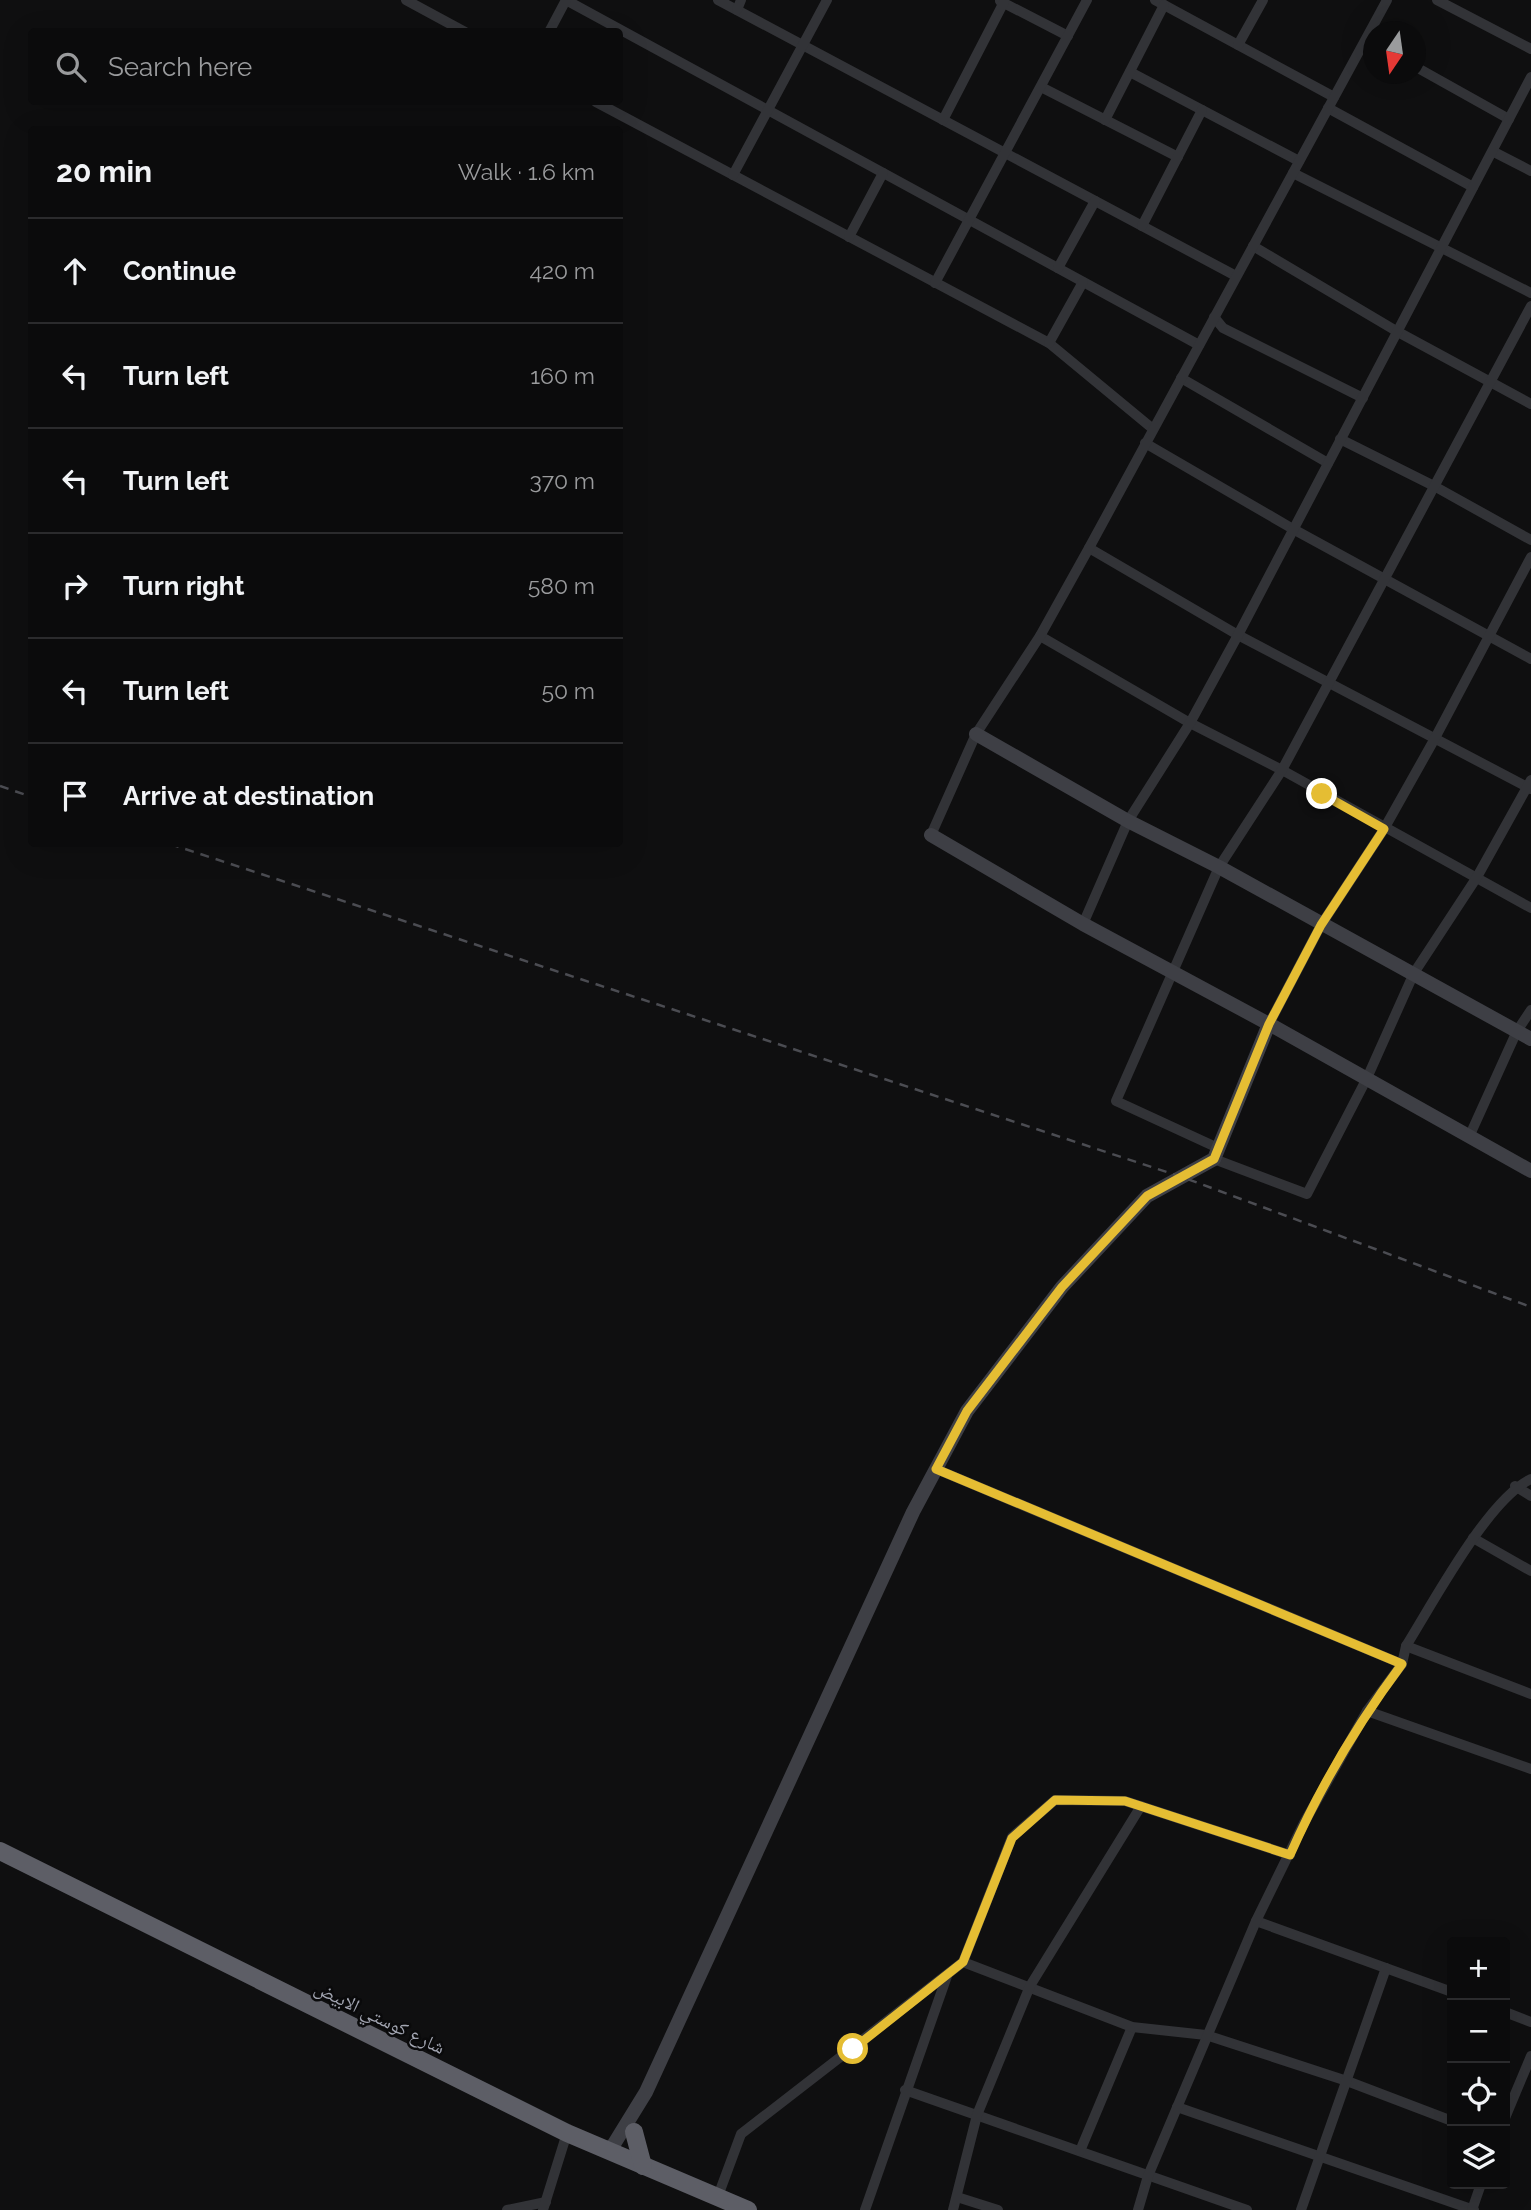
<!DOCTYPE html>
<meta charset="utf-8">
<style>
body{margin:0;font-family:Raleway,"Noto Naskh Arabic",sans-serif;background:#141415;color:#f1f3f6}
.controls{position:absolute;right:21px;bottom:21px;display:grid;overflow:hidden;border-radius:7px;box-shadow:0 7px 28px #0002}
.controls button{width:63px;height:63px;display:grid;place-items:center;padding:0;border:0;border-bottom:2px solid #2b2b2d;background:#0b0b0c;color:#f1f3f6;font:35px sans-serif}
.compass{position:absolute;left:1363px;top:21px;width:63px;height:63px;border-radius:50%;background:#0b0b0c;box-shadow:0 7px 28px #0002;rotate:193deg}
.stop{position:absolute;width:21px;height:21px;margin:-16px;border:5px solid #e5bd33;border-radius:50%;background:#fff}
.stop.end{background:#e5bd33;border-color:#fff;box-shadow:0 2px 7px #0008}
.list{margin:0;padding:0;list-style:none}
h2{display:flex;justify-content:space-between;align-items:center;height:91px;margin:0;padding:0 28px;font-size:30px}
h2 small{font-size:23px;font-weight:400;color:#9a9b9d}
.list li{display:grid;grid-template-columns:46px 1fr auto;gap:21px;align-items:center;box-sizing:border-box;height:105px;padding:0 28px;border-top:2px solid #2b2b2d}
.list b{display:block;font-size:26px;white-space:nowrap}
.list em{font-size:23px;font-style:normal;color:#9a9b9d}
.icon{flex:none;width:38px;height:38px;fill:none;stroke:currentColor;stroke-width:2;stroke-linecap:round;stroke-linejoin:round}
.map{position:relative;flex:none;width:1531px;height:2210px;overflow:hidden}
.search{position:absolute;background:#0b0b0c;box-shadow:0 7px 28px #0002;left:28px;top:28px;width:595px;height:77px;display:flex;align-items:center;gap:18px;box-sizing:border-box;padding:0 24px;border-radius:7px;color:#9a9b9d;font-size:26px}
.panel{position:absolute;background:#0b0b0c;box-shadow:0 7px 28px #0002;left:28px;top:126px;width:595px;height:721px;border-radius:7px}
.map>svg:first-child{display:block}
.lines{fill:none;stroke-linecap:round;stroke-linejoin:round}
.street{stroke:#323337;stroke-width:10}
.secondary{stroke:#3e3f45;stroke-width:14}
.highway{stroke:#5d5e66;stroke-width:18}
.rail{stroke:#4b4c52;stroke-width:2.5;stroke-dasharray:9 7;stroke-linecap:butt}
.route{stroke:#e5bd33;stroke-width:9}
.labels{text-anchor:middle;dominant-baseline:central;stroke-width:5;stroke-linejoin:round;paint-order:stroke}
.street-label{font-size:19px;fill:#a1a4b0;stroke:#0a0a0b}
</style>
<div class="map">
<svg width="1531" height="2210" viewBox="0 0 1531 2210">
<rect width="100%" height="100%" fill="#0f0f10"/>
<g class="lines">
<g class="street">
<path d="M406,0l59,32"/>
<path d="M566,0l633,345"/>
<path d="M718,0l518,276"/>
<path d="M1155,0l179,97"/>
<path d="M1437,0l94,49"/>
<path d="M1000,1l68,35"/>
<path d="M737,10l4,-10"/>
<path d="M549,32l17,-32"/>
<path d="M1238,45l25,-45"/>
<path d="M1416,67l93,52"/>
<path d="M1130,72l169,89"/>
<path d="M1041,87l137,70"/>
<path d="M596,102l453,241 104,86"/>
<path d="M1328,108l145,79"/>
<path d="M943,120l61,-118"/>
<path d="M1105,120l59,-115"/>
<path d="M1494,152l37,19"/>
<path d="M1293,173l238,120"/>
<path d="M733,175l94,-175"/>
<path d="M1142,226l60,-116"/>
<path d="M849,237l34,-64"/>
<path d="M1253,246l145,86 133,72"/>
<path d="M1058,268l37,-67"/>
<path d="M935,283l152,-283"/>
<path d="M1214,317l9,11 140,70"/>
<path d="M1049,343l34,-61"/>
<path d="M1181,378l147,85"/>
<path d="M1340,439l94,47 97,54"/>
<path d="M1145,443l148,86 238,130"/>
<path d="M1089,548l149,87 293,154"/>
<path d="M1040,636l150,87 92,47 249,138"/>
<path d="M931,835l45,-101 64,-98 49,-88 298,-548"/>
<path d="M1083,924l45,-103 62,-98 48,-88 293,-558"/>
<path d="M1269,1024l52,-99 63,-96 50,-89 97,-183"/>
<path d="M1469,1137l48,-106 14,-21"/>
<path d="M1218,1148l-102,-47 103,-234 63,-97 249,-464"/>
<path d="M1214,1159l93,35 60,-116 47,-105 63,-96 54,-97"/>
<path d="M936,1469l466,195"/>
<path d="M1515,1486l16,10"/>
<path d="M1473,1538l58,33"/>
<path d="M1406,1646l125,48"/>
<path d="M1367,1711l164,58"/>
<path d="M1256,1921l196,71"/>
<path d="M963,1962l49,-125 43,-37 70,1 165,54"/>
<path d="M1505,2012l26,10"/>
<path d="M905,2090l342,120"/>
<path d="M1177,2107l297,103"/>
<path d="M1505,2118l26,-62"/>
<path d="M1080,2151l52,-124"/>
<path d="M718,2196l23,-62 222,-172 169,65 74,8 141,46 105,40"/>
<path d="M957,2197l41,13"/>
<path d="M507,2210l39,-8"/>
<path d="M543,2210l24,-77"/>
<path d="M865,2210l82,-234"/>
<path d="M953,2210l24,-95 53,-129 111,-180"/>
<path d="M1138,2210l10,-34 108,-255 48,-98 63,-112 35,-47 4,-18c27,-43 82,-147 125,-167"/>
<path d="M1301,2210l85,-242"/>
<path d="M1472,2210l9,-26"/>
</g>
<g class="secondary">
<path d="M976,734l152,87 91,46 312,172"/>
<path d="M931,835l152,89 186,100 262,147"/>
<path d="M607,2150l7,-6 32,-52 267,-580 54,-101 95,-124 85,-91 67,-37 55,-135"/>
</g>
<g class="highway">
<path d="M0,1851l567,282 181,77"/>
<path d="M634,2132l9,34"/>
</g>
<g class="rail">
<path d="M0,786l32,11"/>
<path d="M170,844l1012,333 349,130"/>
</g>
</g>
<g class="lines">
<path class="route" d="M853,2049l110,-87 49,-124 43,-38 70,1 165,54c30,-68 68,-132 112,-191l-466,-195 31,-58 95,-124 85,-91 67,-37 55,-135 52,-99 63,-96 -62,-35"/>
</g>
<g class="labels">
<g class="street-label">
<text transform="translate(380 2017) rotate(26)">شارع كوستي الابيض</text>
</g>
</g>
</svg>
<div class="controls">
<button>+</button>
<button>−</button>
<button><svg class="icon" aria-label="locate" viewBox="0 0 24 24"><circle cx="12" cy="12" r="6"/><path d="M12 2v4M12 18v4M2 12h4M18 12h4"/></svg></button>
<button><svg class="icon" aria-label="layers" viewBox="0 0 24 24"><path d="M12 4l9 5-9 5-9-5zM3 14l9 5 9-5"/></svg></button>
</div>
<svg class="compass" viewBox="-18 -18 36 36"><path d="M0-13l5 13h-10z" fill="#e53935"/><path d="M0 13l5-13h-10z" fill="#9a9b9d"/></svg>
<div class="stop" style="left:853px;top:2049px"></div>
<div class="stop end" style="left:1322px;top:794px"></div>
<div class="search"><svg class="icon" aria-label="search" viewBox="0 0 24 24"><circle cx="10" cy="10" r="6"/><path d="M15 15l6 6"/></svg>Search here</div>
<section class="panel">
<h2>20 min<small>Walk · 1.6 km</small></h2>
<ul class="list">
<li><svg class="icon" aria-label="ahead" viewBox="0 0 24 24"><path d="M12 20V5M6 11l6-6 6 6"/></svg><div><b>Continue</b></div><em>420 m</em></li>
<li><svg class="icon" aria-label="left" viewBox="0 0 24 24"><path d="M17 20v-9H6M10 6l-5 5 5 5"/></svg><div><b>Turn left</b></div><em>160 m</em></li>
<li><svg class="icon" aria-label="left" viewBox="0 0 24 24"><path d="M17 20v-9H6M10 6l-5 5 5 5"/></svg><div><b>Turn left</b></div><em>370 m</em></li>
<li><svg class="icon" aria-label="right" viewBox="0 0 24 24"><path d="M7 20v-9h11M14 6l5 5-5 5"/></svg><div><b>Turn right</b></div><em>580 m</em></li>
<li><svg class="icon" aria-label="left" viewBox="0 0 24 24"><path d="M17 20v-9H6M10 6l-5 5 5 5"/></svg><div><b>Turn left</b></div><em>50 m</em></li>
<li><svg class="icon" aria-label="arrive" viewBox="0 0 24 24"><path d="M6 21V4h12l-3 4 3 4H6"/></svg><div><b>Arrive at destination</b></div></li>
</ul>
</section>
</div>
